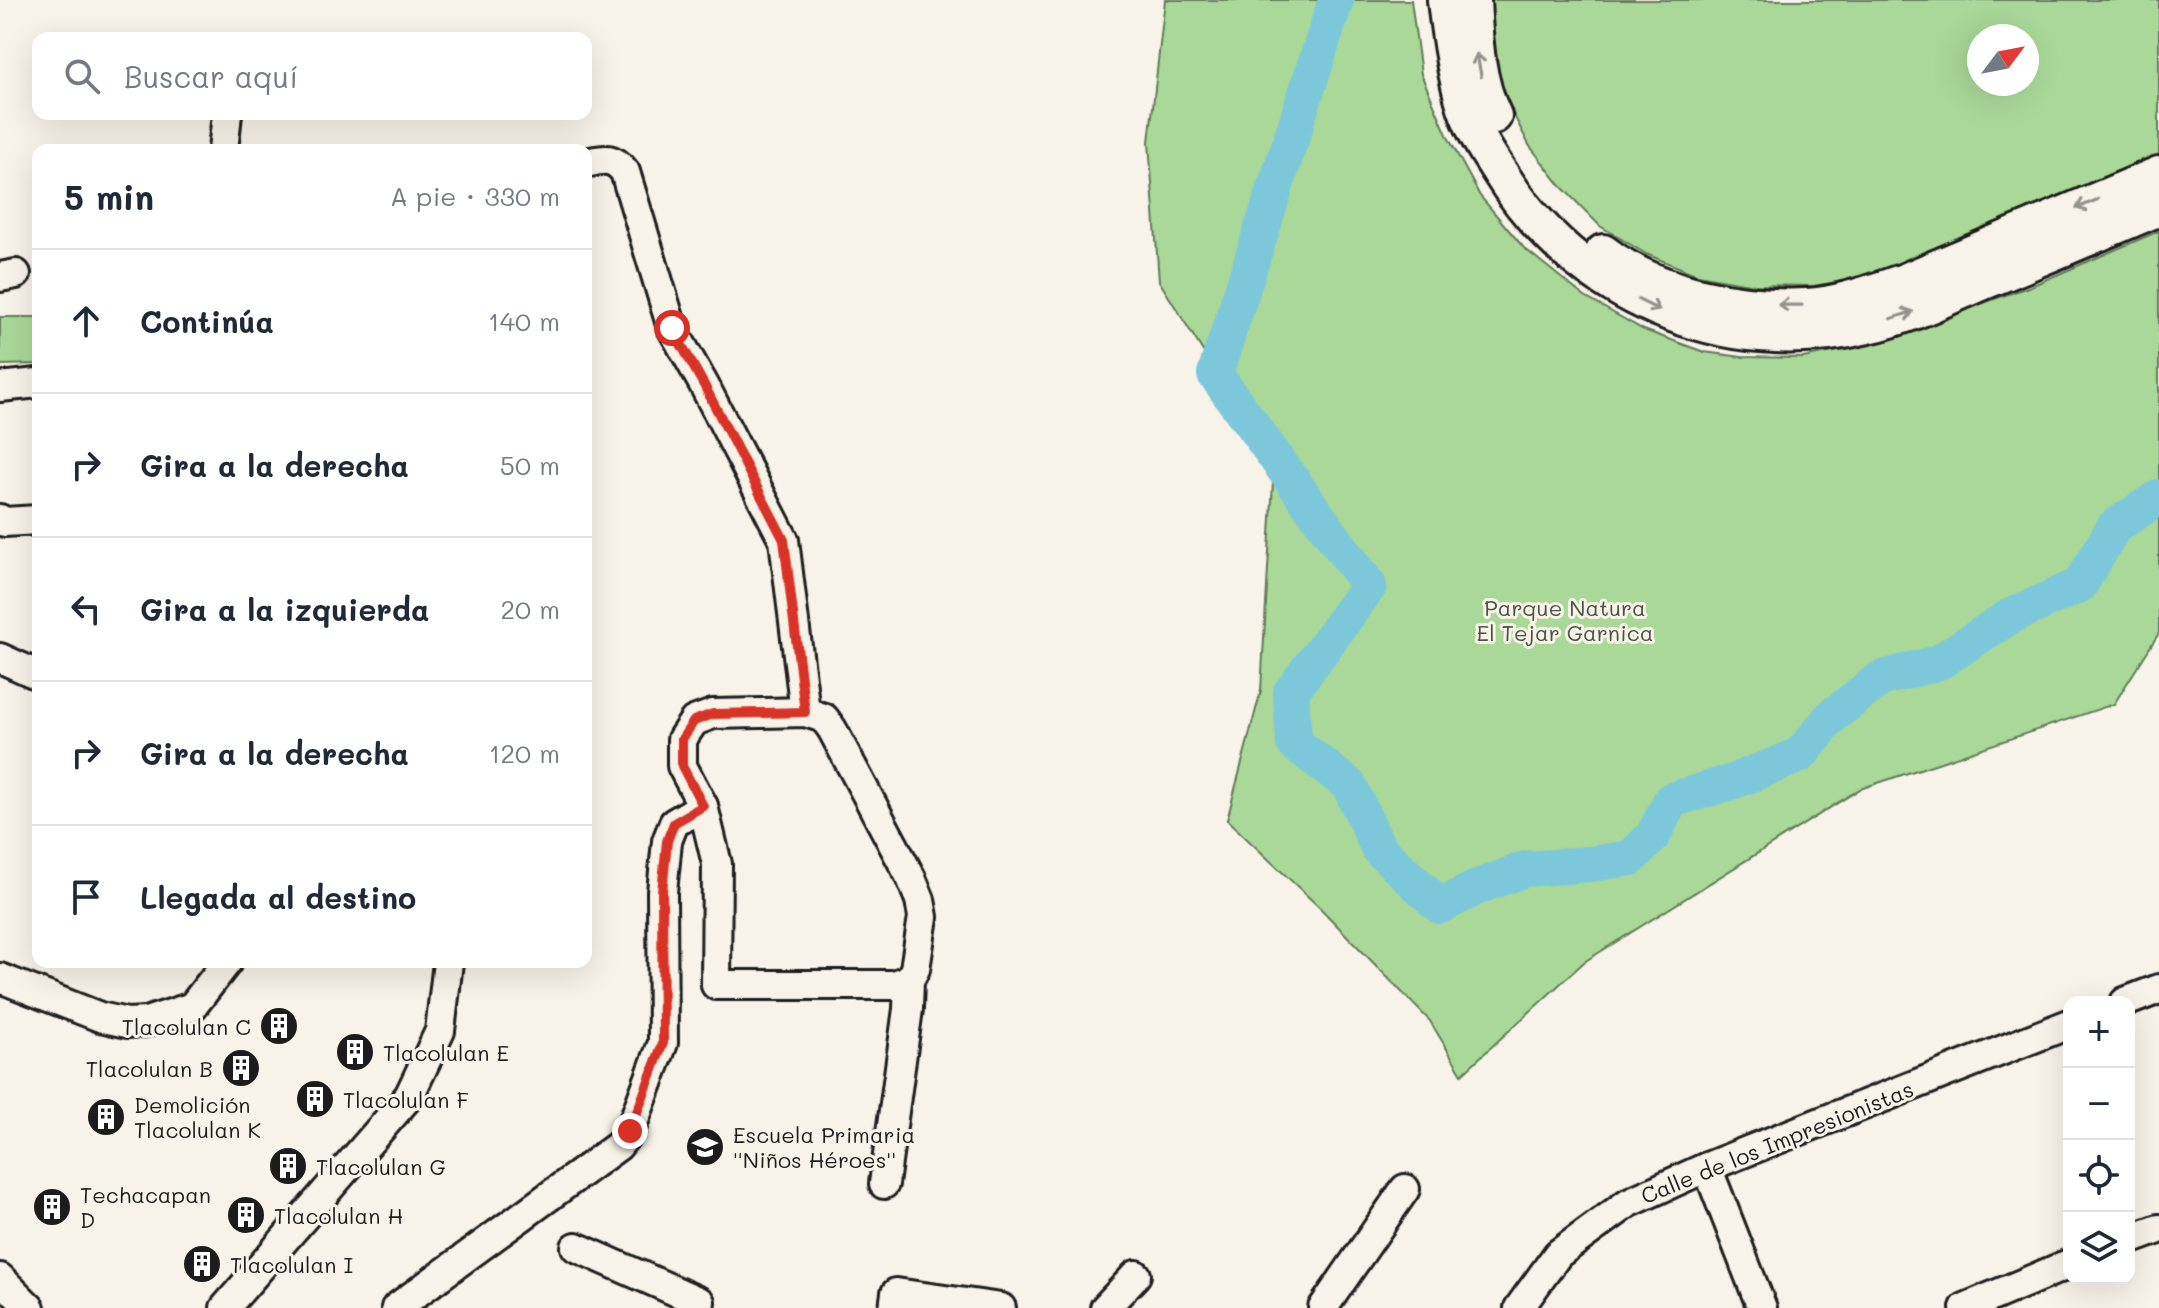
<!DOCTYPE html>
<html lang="es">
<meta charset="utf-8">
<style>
body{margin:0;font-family:Mali,sans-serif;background:#f2f2f3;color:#1f2937}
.controls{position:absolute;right:24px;bottom:24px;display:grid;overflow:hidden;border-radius:16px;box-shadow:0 8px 32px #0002}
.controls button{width:72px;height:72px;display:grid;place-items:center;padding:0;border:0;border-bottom:2px solid #e0e1e3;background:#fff;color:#1f2937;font:40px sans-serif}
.compass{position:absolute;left:1967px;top:24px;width:72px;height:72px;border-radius:50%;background:#fff;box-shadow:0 8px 32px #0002;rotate:58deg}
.stop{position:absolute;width:24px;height:24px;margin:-18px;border:6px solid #d93025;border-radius:50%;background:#fff}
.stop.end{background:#d93025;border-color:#fff;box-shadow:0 2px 8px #0008}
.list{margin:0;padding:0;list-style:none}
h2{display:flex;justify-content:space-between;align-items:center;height:104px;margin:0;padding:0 32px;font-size:34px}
h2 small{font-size:26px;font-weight:400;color:#747a83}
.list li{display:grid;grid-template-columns:52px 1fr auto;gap:24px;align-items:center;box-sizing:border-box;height:144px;padding:0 32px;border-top:2px solid #e0e1e3}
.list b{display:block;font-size:30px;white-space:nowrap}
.list em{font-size:26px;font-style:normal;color:#747a83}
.icon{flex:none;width:44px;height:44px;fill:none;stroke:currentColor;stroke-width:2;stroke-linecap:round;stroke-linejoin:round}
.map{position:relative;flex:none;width:2159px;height:1308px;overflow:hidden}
.search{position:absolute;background:#fff;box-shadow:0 8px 32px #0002;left:32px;top:32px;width:560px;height:88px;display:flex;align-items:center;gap:20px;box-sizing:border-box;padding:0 28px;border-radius:16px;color:#747a83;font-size:30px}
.panel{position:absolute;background:#fff;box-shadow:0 8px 32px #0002;left:32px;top:144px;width:560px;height:824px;border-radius:16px}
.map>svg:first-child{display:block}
.green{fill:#a9d898;stroke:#627a5a;stroke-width:2;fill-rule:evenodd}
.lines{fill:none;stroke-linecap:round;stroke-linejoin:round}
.river{stroke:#7bc8da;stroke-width:36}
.minor-casing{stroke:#1c1c1c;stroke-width:34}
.major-casing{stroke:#1c1c1c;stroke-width:40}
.minor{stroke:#f7f3e8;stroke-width:28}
.major{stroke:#f7f3e8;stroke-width:34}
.oneway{stroke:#94928c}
.route{stroke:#d93025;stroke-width:10}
.labels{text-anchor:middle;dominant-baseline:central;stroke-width:6;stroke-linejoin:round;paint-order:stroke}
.park-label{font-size:22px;fill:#465441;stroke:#f7f3e8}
.poi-label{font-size:22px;fill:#1c1c1c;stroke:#f7f3e8;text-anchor:start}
.street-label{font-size:22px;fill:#1c1c1c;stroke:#f7f3e8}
</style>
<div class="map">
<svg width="2159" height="1308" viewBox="0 0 2159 1308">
<rect width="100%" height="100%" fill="#f7f3e8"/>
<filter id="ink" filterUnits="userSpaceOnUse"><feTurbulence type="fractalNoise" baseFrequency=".0125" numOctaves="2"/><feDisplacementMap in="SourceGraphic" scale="16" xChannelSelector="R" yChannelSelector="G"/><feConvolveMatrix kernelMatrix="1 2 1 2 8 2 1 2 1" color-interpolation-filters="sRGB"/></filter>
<g filter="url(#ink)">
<g class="green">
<path d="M1165,0h246l10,74 27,63 32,59 44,52 61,49 59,33 60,22 38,5 61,1 59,-12 169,-60 128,-55v402l-45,71 -254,85 -276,173 -122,112 -32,-53 -110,-113 -93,-88 34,-130 13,-225 -115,-184 -10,-139z"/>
<path d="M1488,0h671v155l-285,121 -61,10 -58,-1 -57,-10 -52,-21 -46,-28 -39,-40 -32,-41 -24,-47 -14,-48zM1979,36h48v48h-48z"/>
<path d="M0,317h38v47l-38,1z"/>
</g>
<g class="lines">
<path class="river" d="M1336,0l-121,374 154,212 -78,106 3,51 55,42 30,64 61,57 40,-20 45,-17 65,-5 41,-6 22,-22 18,-36 61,-18 68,-27 32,-39 48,-37 59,-17 70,-45 71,-32 34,-58 45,-30"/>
<defs>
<g id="minor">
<path d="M223,150l4,-36"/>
<path d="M586,163c18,-4 27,-7 39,9l47,156 32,57 80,155 21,172"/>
<path d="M0,277l16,-3"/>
<path d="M0,387l38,-4"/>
<path d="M0,519l4,3 34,-2"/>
<path d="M0,658l38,17"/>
<path d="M0,978l100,39 27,6 19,-1 46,-15 35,-45"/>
<path d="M2125,1002l34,-13"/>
<path d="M1707,1167l55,141"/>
<path d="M884,1184l24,-175 1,-29 6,-11 8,-52 -3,-17 -9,-22 -79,-149 -8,-11 -19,-6 -92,2 -19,7 -12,18v27l21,40 14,58 -1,121h177l16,-5"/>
<path d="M2129,1240l30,-11"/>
<path d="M576,1247l124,55 -3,6"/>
<path d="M0,1278l30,30"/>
<path d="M225,1308l184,-212 31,-65 8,-69"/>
<path d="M396,1308l222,-162 12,-15 33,-88 -1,-151 5,-51 7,-18 29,-17"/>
<path d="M894,1308l2,-15 105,15"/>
<path d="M1105,1308l31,-33"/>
<path d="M1323,1308l82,-119"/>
<path d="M1519,1308l39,-54 70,-51 79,-36 362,-143"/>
<path d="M1965,1308l104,-44"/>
</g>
<g id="major">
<path d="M1445,0c4,36 9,72 20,107 7,22 21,44 34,64 77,125 225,190 369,155 41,-9 80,-29 118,-45 58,-24 115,-48 173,-73"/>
<path d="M1473,0c2,39 4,81 21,116"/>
<path d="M1603,252c54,42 137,57 204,54 32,-2 64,-14 95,-24l257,-108"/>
</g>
</defs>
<use href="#minor" class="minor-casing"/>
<use href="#major" class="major-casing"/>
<use href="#minor" class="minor"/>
<use href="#major" class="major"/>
</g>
<defs><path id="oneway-shaft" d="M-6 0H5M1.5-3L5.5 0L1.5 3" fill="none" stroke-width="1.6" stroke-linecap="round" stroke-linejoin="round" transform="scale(2)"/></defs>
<g class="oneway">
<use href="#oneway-shaft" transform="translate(1479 65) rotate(-101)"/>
<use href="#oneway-shaft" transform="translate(2087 204) rotate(157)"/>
<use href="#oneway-shaft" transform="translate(1649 305) rotate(26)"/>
<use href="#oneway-shaft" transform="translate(1790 305) rotate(-179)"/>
<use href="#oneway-shaft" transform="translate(1902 315) rotate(-18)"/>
</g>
</g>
<g class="lines" filter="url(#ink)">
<path class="route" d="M630,1131l33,-88 -1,-151 5,-51 7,-18 29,-17 -21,-40v-27l12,-18 19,-7 92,-2 -21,-172 -80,-155 -32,-57"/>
</g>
<defs>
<symbol id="building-disc" viewBox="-11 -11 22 22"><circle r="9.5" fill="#1c1c1c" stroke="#f7f3e8"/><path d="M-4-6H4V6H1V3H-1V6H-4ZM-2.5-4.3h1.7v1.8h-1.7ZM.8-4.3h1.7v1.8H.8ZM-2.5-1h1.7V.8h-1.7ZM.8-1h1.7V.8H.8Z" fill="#fff"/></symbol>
<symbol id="school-disc" viewBox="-11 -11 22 22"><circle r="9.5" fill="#1c1c1c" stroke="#f7f3e8"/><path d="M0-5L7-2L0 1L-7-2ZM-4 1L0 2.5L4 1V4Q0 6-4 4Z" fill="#fff"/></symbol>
</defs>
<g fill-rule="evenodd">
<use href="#building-disc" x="257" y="1004" width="44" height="44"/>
<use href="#building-disc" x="333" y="1030" width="44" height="44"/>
<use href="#building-disc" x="219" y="1046" width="44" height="44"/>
<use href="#building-disc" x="293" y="1077" width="44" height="44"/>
<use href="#building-disc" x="84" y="1095" width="44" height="44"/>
<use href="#school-disc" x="683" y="1125" width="44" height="44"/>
<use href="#building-disc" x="266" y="1144" width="44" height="44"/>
<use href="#building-disc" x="30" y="1185" width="44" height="44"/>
<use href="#building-disc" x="224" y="1193" width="44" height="44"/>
<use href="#building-disc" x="180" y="1242" width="44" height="44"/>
</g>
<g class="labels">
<g class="park-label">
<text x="1565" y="607">Parque Natura<tspan x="1565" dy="25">El Tejar Garnica</tspan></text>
</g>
<g class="poi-label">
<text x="251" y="1026" text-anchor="end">Tlacolulan C</text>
<text x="383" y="1052">Tlacolulan E</text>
<text x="213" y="1068" text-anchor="end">Tlacolulan B</text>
<text x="343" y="1099">Tlacolulan F</text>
<text x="134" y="1104">Demolición<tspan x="134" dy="25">Tlacolulan K</tspan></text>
<text x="733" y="1134">Escuela Primaria<tspan x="733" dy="25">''Niños Héroes''</tspan></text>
<text x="316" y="1166">Tlacolulan G</text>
<text x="80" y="1194">Techacapan<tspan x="80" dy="25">D</tspan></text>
<text x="274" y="1215">Tlacolulan H</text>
<text x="230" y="1264">Tlacolulan I</text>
</g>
<g class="street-label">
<text transform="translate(1777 1142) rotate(-22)">Calle de los Impresionistas</text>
</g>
</g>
</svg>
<div class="controls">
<button>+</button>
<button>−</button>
<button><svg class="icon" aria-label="locate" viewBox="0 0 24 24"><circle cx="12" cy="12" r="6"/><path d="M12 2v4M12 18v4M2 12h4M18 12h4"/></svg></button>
<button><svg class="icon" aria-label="layers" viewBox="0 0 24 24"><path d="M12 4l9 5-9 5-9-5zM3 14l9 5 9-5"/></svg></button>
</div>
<svg class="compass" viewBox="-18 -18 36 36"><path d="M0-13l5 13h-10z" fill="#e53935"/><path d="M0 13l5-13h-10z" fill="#747a83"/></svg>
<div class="stop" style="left:672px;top:328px"></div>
<div class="stop end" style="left:630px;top:1131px"></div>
<div class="search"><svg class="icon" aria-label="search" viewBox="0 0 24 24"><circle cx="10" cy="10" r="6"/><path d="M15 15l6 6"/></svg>Buscar aquí</div>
<section class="panel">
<h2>5 min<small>A pie · 330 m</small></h2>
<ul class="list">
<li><svg class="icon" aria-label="ahead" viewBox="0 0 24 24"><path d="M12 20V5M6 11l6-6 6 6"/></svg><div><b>Continúa</b></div><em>140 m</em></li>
<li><svg class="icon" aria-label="right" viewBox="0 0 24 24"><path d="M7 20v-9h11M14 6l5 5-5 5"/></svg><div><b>Gira a la derecha</b></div><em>50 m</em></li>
<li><svg class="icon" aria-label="left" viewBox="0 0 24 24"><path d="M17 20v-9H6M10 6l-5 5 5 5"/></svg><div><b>Gira a la izquierda</b></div><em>20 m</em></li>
<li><svg class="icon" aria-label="right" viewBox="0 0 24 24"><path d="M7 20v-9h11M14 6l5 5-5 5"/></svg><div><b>Gira a la derecha</b></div><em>120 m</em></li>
<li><svg class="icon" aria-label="arrive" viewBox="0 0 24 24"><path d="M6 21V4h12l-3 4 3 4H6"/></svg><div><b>Llegada al destino</b></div></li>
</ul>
</section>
</div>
